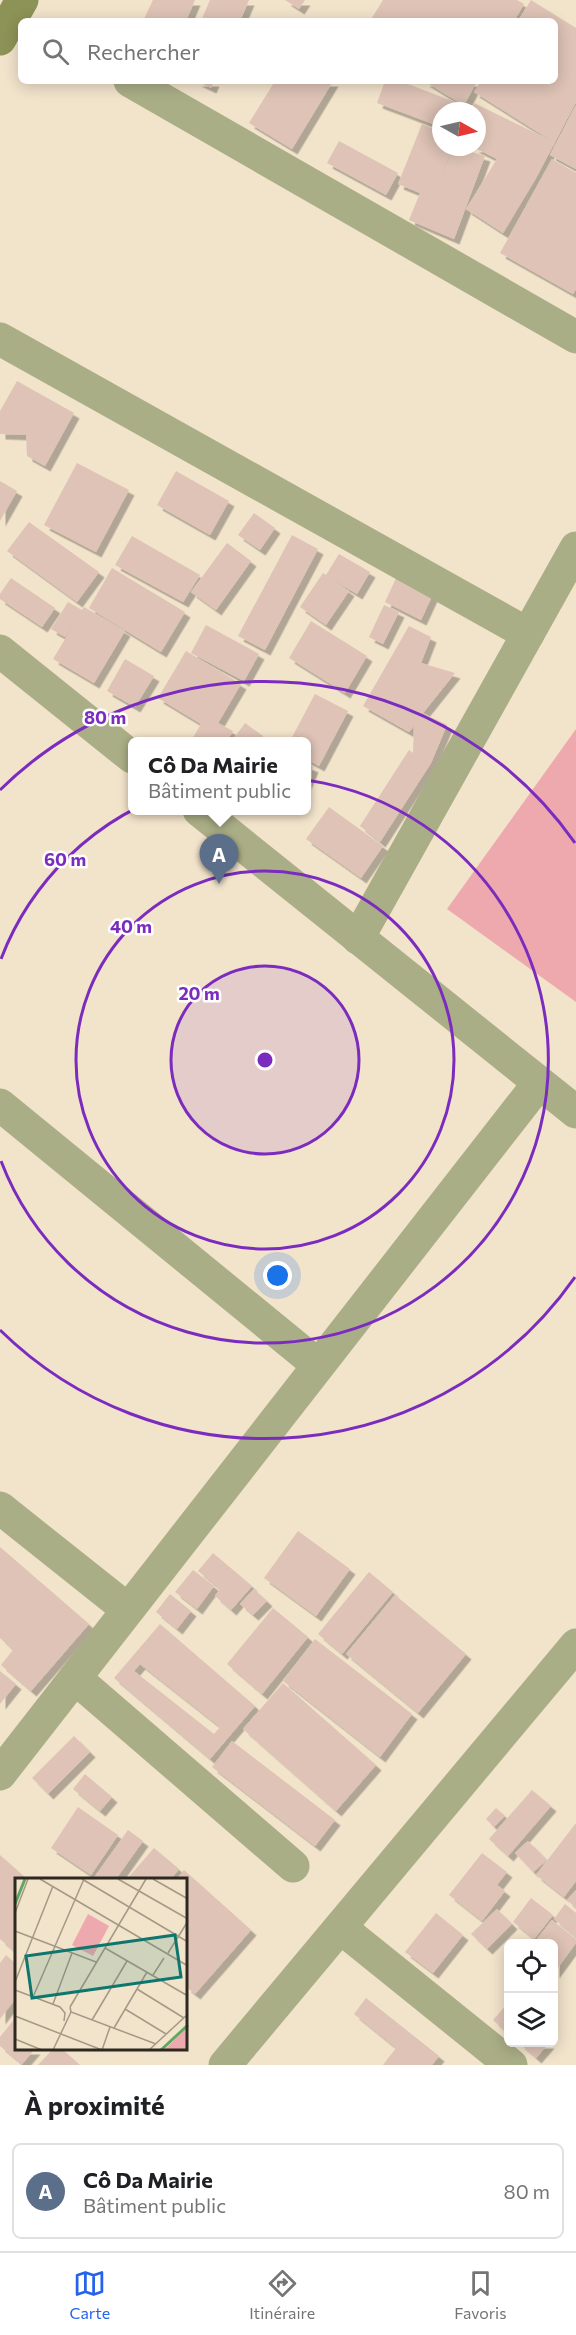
<!DOCTYPE html>
<html lang="fr">
<meta charset="utf-8">
<style>
body{margin:0;font-family:Commissioner,sans-serif;background:#f2f2f2;color:#202124}
.controls{position:absolute;right:18px;bottom:18px;display:grid;overflow:hidden;border-radius:9px;box-shadow:0 3px 15px #0003}
.controls button{width:54px;height:54px;display:grid;place-items:center;padding:0;border:0;border-bottom:2px solid #e0e0e0;background:#fff;color:#202124;font:30px sans-serif}
.compass{position:absolute;left:432px;top:102px;width:54px;height:54px;border-radius:50%;background:#fff;box-shadow:0 3px 15px #0003;rotate:98deg}
.you{position:absolute;left:278px;top:1276px;width:21px;height:21px;margin:-15px;border:4px solid #fff;border-radius:50%;background:#1a73e8;box-shadow:0 0 0 9px #1a73e833}
.badge{display:grid;place-items:center;width:39px;height:39px;border-radius:50%;background:#2563eb;color:#fff;font-size:20px;font-weight:700}
.pin{position:absolute;translate:-50% -50px;filter:drop-shadow(0 2px 3px #0008)}
.pin::after{content:'';position:absolute;top:32px;width:21px;height:18px;background:inherit;clip-path:polygon(0 0,100% 0,50% 100%)}
.popup{position:absolute;left:128px;top:737px;width:183px;height:78px;box-sizing:border-box;display:grid;place-content:center;border-radius:9px;background:#fff;filter:drop-shadow(0 2px 4px #0005);font-size:20px;white-space:nowrap;color:#757577}
.popup b{font-size:22px;color:#202124}
.popup::after{content:'';position:absolute;left:50%;top:100%;margin-left:-12px;border:12px solid transparent;border-top-color:#fff}
.list{margin:0;padding:0;list-style:none}
h2{display:flex;justify-content:space-between;align-items:center;height:78px;margin:0;padding:0 24px;font-size:26px}
h2 small{font-size:20px;font-weight:400;color:#757577}
.list li{display:grid;grid-template-columns:39px 1fr auto;gap:18px;align-items:center;box-sizing:border-box;height:96px;margin:0 12px 12px;padding:0 12px;border:2px solid #e0e0e0;border-radius:9px}
.list b{display:block;font-size:22px;white-space:nowrap}
.list p{margin:0;font-size:20px;white-space:nowrap;color:#757577}
.list em{font-size:20px;font-style:normal;color:#757577}
.icon{flex:none;width:33px;height:33px;fill:none;stroke:currentColor;stroke-width:2;stroke-linecap:round;stroke-linejoin:round}
.map{position:relative;flex:none;width:576px;height:2065px;overflow:hidden}
.search{position:absolute;background:#fff;box-shadow:0 3px 15px #0003;left:18px;right:18px;top:18px;height:66px;display:flex;align-items:center;gap:15px;box-sizing:border-box;padding:0 21px;border-radius:9px;color:#757577;font-size:22px}
.sheet{height:186px;background:#fff}
nav{display:flex;justify-content:space-around;align-items:center;box-sizing:border-box;height:84px;border-top:2px solid #e0e0e0;background:#fff;font-size:16px;color:#757577}
nav a{display:grid;justify-items:center;gap:3px}
nav .on{color:#2563eb}
.map>svg:first-child{display:block}
.green{fill:#eda9ad}
.building{fill:#dec3b6;fill-rule:evenodd;filter:url(#shadow)}
.lines{fill:none;stroke-linecap:round;stroke-linejoin:round}
.street{stroke:#aaae86;stroke-width:33}
.secondary{stroke:#8d9356;stroke-width:33}
.ring{fill:none;stroke:#7b2cbf;stroke-width:3}
.inset-river{fill:none;stroke:#5fa864;stroke-width:3}
.inset-road{fill:none;stroke:#a49987;stroke-width:1.5}
.view{fill:#0f766e;fill-opacity:0.15;stroke:#0f766e;stroke-width:3}
.inset-edge{fill:none;stroke:#2e2920;stroke-width:3}
.centre{fill:#7b2cbf;stroke:#fff;stroke-width:3}
.ring-label{font-size:18px;text-anchor:middle;font-weight:bold;fill:#7b2cbf;stroke:#fff;stroke-width:5;stroke-linejoin:round;paint-order:stroke}
</style>
<div class="map">
<svg width="576" height="2065" viewBox="0 0 576 2065">
<defs>
<filter id="shadow"><feDropShadow dx="5.5" dy="5.5" stdDeviation="0" flood-color="#0004"/></filter>
</defs>
<rect width="100%" height="100%" fill="#f2e3cb"/>
<path class="green" d="M576,729v273l-129,-93z"/>
<g class="building">
<path d="M153,0h42l-9,21h-43z"/>
<path d="M210,0h39l-9,21h-39z"/>
<path d="M285,0h20l-6,9z"/>
<path d="M383,0h134l7,4 -10,17h-144z"/>
<path d="M531,0l45,28v74l-40,76 -33,55 -37,-24 31,-50 -24,-12h4v-36h-7l4,-8 78,38 -78,-49 7,-11h74v-60h-37z"/>
<path d="M196,81h18l-3,7z"/>
<path d="M275,81h58l-41,68 -43,-26z"/>
<path d="M385,81h15l63,24 -39,-24h53l-16,30h-20v16l-64,-24z"/>
<path d="M576,105v64l-26,-14z"/>
<path d="M422,124l19,8v15h12l-21,52 22,-52 31,9 -31,83 -45,-19 11,-27 -22,-9z"/>
<path d="M339,141l59,32 -12,22 -59,-32z"/>
<path d="M552,159l24,14v116l-3,5 -73,-41z"/>
<path d="M17,381l57,32 -29,53 -18,-10 -1,-21 -26,-1v-23z"/>
<path d="M77,463l52,27 -33,62 -52,-27z"/>
<path d="M176,471l53,30 -19,34 -53,-30z"/>
<path d="M0,481l17,10 -17,30z"/>
<path d="M254,513l21,15 -15,22 -22,-15z"/>
<path d="M29,522l70,50 -22,30 -70,-51z"/>
<path d="M292,535l26,14 -53,101 -27,-14z"/>
<path d="M132,536l68,39 -17,27 -68,-37z"/>
<path d="M227,543l24,18 -35,49 -25,-18z"/>
<path d="M339,554l31,18 -13,22 -25,-15 17,12 -23,34 -26,-18 23,-34 3,2z"/>
<path d="M112,568l73,44 -24,40 -72,-44z"/>
<path d="M397,576l36,18 -12,26 -36,-18z"/>
<path d="M11,578l44,30 -13,19 -42,-28v-5z"/>
<path d="M68,602l14,8 2,-3 41,24 -31,52 -41,-24 21,-35 -9,13 -14,-8z"/>
<path d="M384,605l15,7 -16,32 -14,-7z"/>
<path d="M311,621l56,35 -22,37 -56,-35z"/>
<path d="M206,625l53,29 -15,27 -53,-28z"/>
<path d="M409,626l22,11 -10,26 34,10 -32,40 24,12 -16,38 -51,79 -20,-16 49,-76 4,3 1,-27 -5,6 -46,-26z"/>
<path d="M186,651l55,33 -23,39 15,8 -6,10h-36l10,-17 -43,-26z"/>
<path d="M125,659l29,17 -19,31 -28,-16z"/>
<path d="M315,694l33,17 -29,55 -13,-7v-18h-16z"/>
<path d="M245,723l18,13 -4,5h-27z"/>
<path d="M306,764l7,3 -7,17z"/>
<path d="M329,807l54,39 -22,32 -55,-39z"/>
<path d="M298,1531l52,38 -34,47 -52,-38z"/>
<path d="M0,1547l89,77 -58,67 -30,-26 12,-15 -13,-12z"/>
<path d="M213,1553l39,33 -21,24 -16,-14 5,-7 -22,-18z"/>
<path d="M193,1570l21,16 -17,23 -22,-17z"/>
<path d="M369,1572l24,20 -51,62 -24,-20z"/>
<path d="M254,1589l13,12 -14,14 -13,-11z"/>
<path d="M170,1594l21,17 -14,18 -21,-17z"/>
<path d="M395,1595l71,59 -48,59 -72,-59z"/>
<path d="M273,1608l35,29 -46,57 -35,-30z"/>
<path d="M160,1624l95,82 -45,53 -96,-81zM140,1664l80,63 -6,7 -80,-63z"/>
<path d="M315,1639l97,75 -32,43 -97,-76z"/>
<path d="M0,1671l16,13 -16,20z"/>
<path d="M283,1683l93,82 -40,46 -93,-82z"/>
<path d="M74,1736l16,16 -42,42 -16,-16z"/>
<path d="M232,1741l103,79 -20,26 -103,-79z"/>
<path d="M85,1774l27,23 -12,14 -27,-22z"/>
<path d="M532,1790l19,16 -43,50 -19,-17z"/>
<path d="M78,1807l40,28 -27,40 -40,-27z"/>
<path d="M496,1808l9,8 -11,11 -8,-8z"/>
<path d="M576,1823v58l-12,16 -28,-22z"/>
<path d="M128,1830l15,11 -27,38h-23z"/>
<path d="M528,1841l19,19 -14,12 -18,-19z"/>
<path d="M154,1848l25,21 -8,10h-44z"/>
<path d="M482,1853l25,19 -10,13 8,6 -23,30 -33,-26z"/>
<path d="M0,1855l27,24h-11v74l-16,-14z"/>
<path d="M184,1870l67,60 -56,64 -9,-7v-108h-9z"/>
<path d="M576,1890v18l-9,-8z"/>
<path d="M531,1898l22,17 -19,24 -21,-17z"/>
<path d="M565,1904l11,9v24l-22,-18z"/>
<path d="M497,1909l15,15 -25,25 -16,-15z"/>
<path d="M436,1913l27,22 -30,38 -28,-21z"/>
<path d="M552,1920l24,19v4l-22,30v-29h-21z"/>
<path d="M6,1955l10,9v34l-16,21v-56z"/>
<path d="M366,1998l73,58 -7,9h-49l13,-17 -42,-34z"/>
<path d="M508,2003v31l-15,-14z"/>
<path d="M16,2017v32h19l-13,15 -22,-18v-9z"/>
<path d="M519,2043h30l-13,15z"/>
<path d="M53,2049h9l18,16h-42z"/>
</g>
<g class="lines">
<g class="street">
<path d="M130,81l446,256"/>
<path d="M0,339l528,295"/>
<path d="M0,651l132,106"/>
<path d="M199,810l377,302"/>
<path d="M358,938l218,-390"/>
<path d="M0,1105l318,260"/>
<path d="M0,1508l127,101"/>
<path d="M75,1678l218,188"/>
<path d="M0,1774l539,-691"/>
<path d="M341,1928l170,137"/>
<path d="M225,2065l351,-420"/>
</g>
<path class="secondary" d="M0,39l22,-39"/>
</g>
<circle cx="265" cy="1060" r="94" fill="#7b2cbf" fill-opacity=".12"/>
<g class="ring">
<circle cx="265" cy="1060" r="94"/>
<circle cx="265" cy="1060" r="189"/>
<path d="M1 959A283 283 0 1 1 1 1161"/>
<path d="M575 1277A378 378 0 0 1 0 1330M0 790A378 378 0 0 1 575 843"/>
</g>
<g transform="translate(15 1878)">
<rect width="172" height="172" fill="#f2e3cb"/>
<path d="M73,36l21,12 -16,30 -21,-11zM172,150v22h-23z" fill="#eda9ad"/>
<path class="inset-river" d="M0,26l10,-25M146,172l27,-25"/>
<path class="inset-road" d="M25,1l148,87M67,1l106,63M103,1l70,40M138,1l35,20M0,35l13,-34M0,53l81,31M90,70l83,48M153,75l20,-32M138,97l11,-17M0,104l38,-96M122,111l47,29M0,112l45,17 5,6 -1,8M18,119l51,-118M38,126l19,-51M55,129l76,-128M55,129l1,5 85,32M110,131l41,25M0,138l87,34M77,142l35,-59M99,150l33,-56M0,161l27,11M38,172l18,-38M87,172l8,-23M134,172l39,-36"/>
<path class="view" d="M160,57l6,42 -149,21 -6,-42z"/>
<rect width="172" height="172" class="inset-edge"/>
</g>
<circle cx="265" cy="1060" r="9" class="centre"/>
<g class="ring-label">
<text x="105" y="724">80 m</text>
<text x="65" y="866">60 m</text>
<text x="131" y="933">40 m</text>
<text x="199" y="1000">20 m</text>
</g>
</svg>
<div class="controls">
<button><svg class="icon" aria-label="locate" viewBox="0 0 24 24"><circle cx="12" cy="12" r="6"/><path d="M12 2v4M12 18v4M2 12h4M18 12h4"/></svg></button>
<button><svg class="icon" aria-label="layers" viewBox="0 0 24 24"><path d="M12 4l9 5-9 5-9-5zM3 14l9 5 9-5"/></svg></button>
</div>
<svg class="compass" viewBox="-18 -18 36 36"><path d="M0-13l5 13h-10z" fill="#e53935"/><path d="M0 13l5-13h-10z" fill="#757577"/></svg>
<div class="you"></div>
<div class="pin badge" style="left:219px;top:884px;background:#5c6f8a">A</div>
<div class="popup"><b>Cô Da Mairie</b>Bâtiment public</div>
<div class="search"><svg class="icon" aria-label="search" viewBox="0 0 24 24"><circle cx="10" cy="10" r="6"/><path d="M15 15l6 6"/></svg>Rechercher</div>
</div>
<section class="sheet">
<h2>À proximité<small></small></h2>
<ul class="list">
<li><span class="badge" style="background:#5c6f8a">A</span><div><b>Cô Da Mairie</b><p>Bâtiment public</p></div><em>80 m</em></li>
</ul>
</section>
<nav>
<a class="on"><svg class="icon" aria-label="map" viewBox="0 0 24 24"><path d="M3 6l6-2 6 2 6-2v14l-6 2-6-2-6 2zM9 4v14M15 6v14"/></svg>Carte</a>
<a><svg class="icon" aria-label="directions" viewBox="0 0 24 24"><path d="M12 3l9 9-9 9-9-9zM9 14v-3h6M13 9l2 2-2 2"/></svg>Itinéraire</a>
<a><svg class="icon" aria-label="saved" viewBox="0 0 24 24"><path d="M7 4h10v16l-5-4-5 4z"/></svg>Favoris</a>
</nav>
